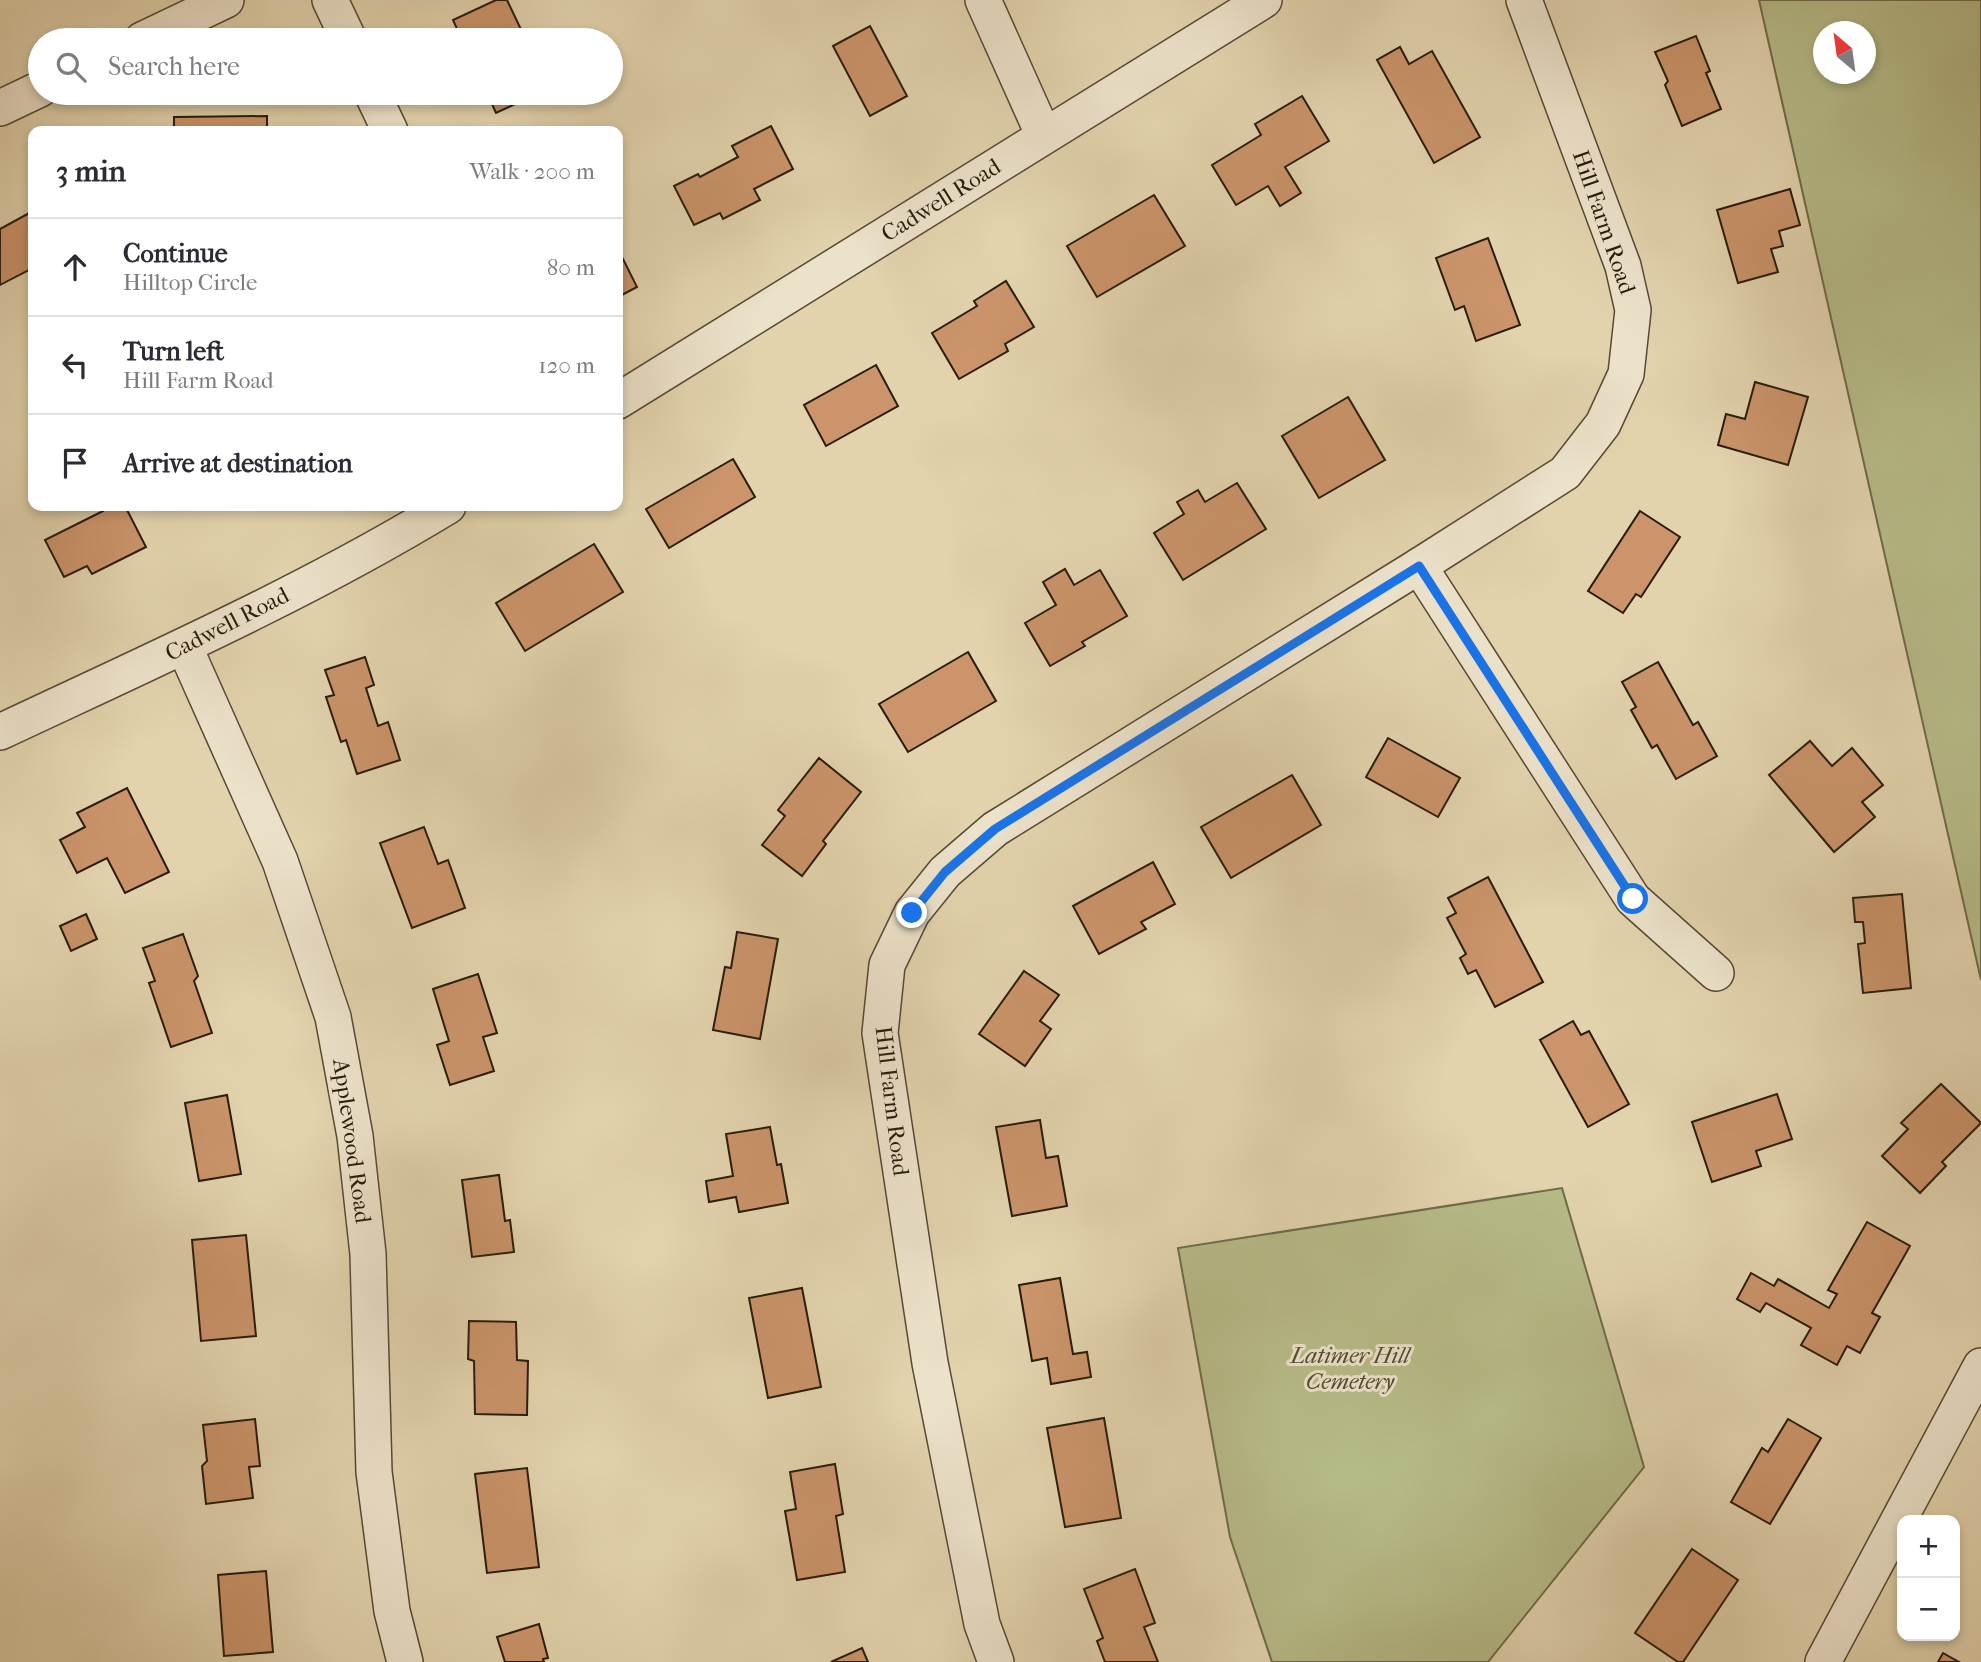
<!DOCTYPE html>
<meta charset="utf-8">
<style>
body{margin:0;font-family:"IM FELL French Canon",serif;background:#f7f7f7;color:#2b2b33}
.controls{position:absolute;right:21px;bottom:21px;display:grid;overflow:hidden;border-radius:14px;box-shadow:0 4px 10px #0003}
.controls button{width:63px;height:63px;display:grid;place-items:center;padding:0;border:0;border-bottom:2px solid #e1e1e2;background:#fff;color:#2b2b33;font:35px sans-serif}
.compass{position:absolute;left:1813px;top:21px;width:63px;height:63px;border-radius:50%;background:#fff;box-shadow:0 4px 10px #0003;rotate:331deg}
.stop{position:absolute;width:21px;height:21px;margin:-16px;border:5px solid #1a73e8;border-radius:50%;background:#fff}
.stop.end{background:#1a73e8;border-color:#fff;box-shadow:0 2px 7px #0008}
.list{margin:0;padding:0;list-style:none}
h2{display:flex;justify-content:space-between;align-items:center;height:91px;margin:0;padding:0 28px;font-size:30px}
h2 small{font-size:23px;font-weight:400;color:#7c7c81}
.list li{display:grid;grid-template-columns:46px 1fr auto;gap:21px;align-items:center;box-sizing:border-box;height:98px;padding:0 28px;border-top:2px solid #e1e1e2}
.list b{display:block;font-size:26px;white-space:nowrap}
.list p{margin:0;font-size:23px;white-space:nowrap;color:#7c7c81}
.list em{font-size:23px;font-style:normal;color:#7c7c81}
.icon{flex:none;width:38px;height:38px;fill:none;stroke:currentColor;stroke-width:2;stroke-linecap:round;stroke-linejoin:round}
.map{position:relative;flex:none;width:1981px;height:1662px;overflow:hidden}
.search{position:absolute;background:#fff;box-shadow:0 4px 10px #0003;left:28px;top:28px;width:595px;height:77px;display:flex;align-items:center;gap:18px;box-sizing:border-box;padding:0 24px;border-radius:38px;color:#7c7c81;font-size:26px}
.panel{position:absolute;background:#fff;box-shadow:0 4px 10px #0003;left:28px;top:126px;width:595px;height:385px;border-radius:14px}
.map>svg:first-child{display:block}
.green{fill:#b6bb88;stroke:#6f6b4a;stroke-width:2;fill-rule:evenodd}
.building{fill:#cb946a;stroke:#281b0c;stroke-width:2}
.lines{fill:none;stroke-linecap:round;stroke-linejoin:round}
.minor-casing{stroke:#564934;stroke-width:38}
.minor{stroke:#ece2ca;stroke-width:35}
.route{stroke:#1a73e8;stroke-width:9}
.labels{text-anchor:middle;dominant-baseline:central;stroke-width:6;stroke-linejoin:round;paint-order:stroke}
.street-label{font-size:23px;fill:#281b0c;stroke:#ece2ca}
.park-label{font-size:23px;font-style:italic;fill:#534b31;stroke:#ece2ca}
</style>
<div class="map">
<svg width="1981" height="1662" viewBox="0 0 1981 1662">
<rect width="100%" height="100%" fill="#e2d3ad"/>
<filter id="stains"><feTurbulence type="fractalNoise" baseFrequency=".00286" numOctaves="4"/><feColorMatrix values="0 0 0 0 .2 0 0 0 0 .09 0 0 0 0 .02 0 0 0 .5 -.17"/></filter>
<radialGradient id="worn" r=".72"><stop offset=".6" stop-color="#630" stop-opacity="0"/><stop offset="1" stop-color="#630" stop-opacity=".3"/></radialGradient>
<g class="green">
<path d="M1759,0h222v980zM1824,32h42v42h-42z"/>
<path d="M1562,1188l82,279 -156,195h-216l-42,-125 -52,-289z"/>
</g>
<g class="building">
<path d="M496,0h11l19,40h-64l-9,-20z"/>
<path d="M870,26l37,70 -37,20 -37,-70z"/>
<path d="M1696,36l14,35 -4,2 15,36 -39,17 -17,-41 3,-4 -13,-29z"/>
<path d="M1400,47l9,17 23,-13 48,86 -46,26 -57,-103z"/>
<path d="M487,93h51l-42,20z"/>
<path d="M1302,96l27,45 -44,26 16,26 -21,13 -12,-20 -32,19 -24,-40 49,-30 -6,-11z"/>
<path d="M267,116v15h-93v-14z"/>
<path d="M771,126l22,43 -39,20 6,11 -37,19 -3,-6 -26,12 -20,-39 24,-12 2,3 38,-20 -6,-11z"/>
<path d="M1790,189l10,36 -21,6 4,15 -12,3 7,23 -40,11 -21,-73z"/>
<path d="M1154,195l31,51 -88,51 -30,-51z"/>
<path d="M33,211v57l-33,17v-56z"/>
<path d="M1488,238l32,87 -44,16 -12,-35 -9,4 -19,-52z"/>
<path d="M618,249l19,38 -19,10z"/>
<path d="M1006,281l28,46 -29,17 3,7 -49,28 -27,-46 45,-27 -3,-5z"/>
<path d="M876,365l22,41 -72,40 -22,-41z"/>
<path d="M1755,382l53,15 -20,68 -70,-20 8,-31 19,5z"/>
<path d="M1348,397l37,63 -66,38 -37,-62z"/>
<path d="M733,459l22,38 -86,51 -23,-39z"/>
<path d="M1237,483l29,46 -83,51 -29,-47 30,-19 -7,-12 21,-12 7,12z"/>
<path d="M100,506h25l21,41 -54,27 -5,-8 -23,11 -19,-37 58,-29z"/>
<path d="M1640,511l40,26 -39,60 -5,-3 -13,19 -35,-22z"/>
<path d="M594,544l29,48 -98,59 -29,-48z"/>
<path d="M1065,569l9,16 26,-15 27,46 -45,26 3,4 -35,20 -25,-43 31,-18 -13,-23z"/>
<path d="M968,652l28,49 -88,51 -29,-48z"/>
<path d="M365,657l9,28 -8,3 12,38 10,-4 12,38 -43,14 -11,-34 -5,2 -15,-45 8,-2 -9,-25z"/>
<path d="M1658,662l35,63 5,-3 19,34 -41,23 -19,-34 -5,3 -21,-38 5,-3 -14,-25z"/>
<path d="M1388,738l72,40 -22,39 -72,-40z"/>
<path d="M1810,741l22,25 20,-18 31,37 -21,17 13,15 -41,35 -65,-77z"/>
<path d="M819,758l42,34 -38,49 3,3 -24,32 -40,-31 23,-29 -7,-6z"/>
<path d="M1292,775l29,50 -90,53 -30,-51z"/>
<path d="M127,788l42,84 -44,21 -18,-35 -30,15 -17,-33 25,-13 -8,-14z"/>
<path d="M424,827l14,37 10,-4 17,48 -53,20 -32,-85z"/>
<path d="M1153,862l22,42 -34,18 5,7 -47,25 -26,-48z"/>
<path d="M1488,877l55,105 -48,25 -19,-37 -8,4 -8,-16 6,-4 -19,-36 9,-5 -8,-15z"/>
<path d="M1902,894l9,94 -48,5 -5,-49 7,-1 -2,-21h-8l-2,-24z"/>
<path d="M86,914l11,25 -26,12 -11,-25z"/>
<path d="M737,932l41,7 -18,100 -47,-9 12,-63 6,1z"/>
<path d="M183,934l15,42 -4,5 18,52 -41,14 -22,-64 6,-2 -12,-33z"/>
<path d="M1024,971l35,24 -19,26 11,8 -26,37 -46,-32z"/>
<path d="M478,974l19,59 -14,4 11,34 -44,14 -13,-40 12,-4 -16,-52z"/>
<path d="M1573,1021l8,14 8,-4 40,73 -41,23 -48,-87z"/>
<path d="M1941,1084l40,39 -39,39 4,4 -26,27 -38,-37 26,-27 -7,-6z"/>
<path d="M1777,1094l15,45 -36,12 5,15 -49,16 -20,-60z"/>
<path d="M227,1095l14,79 -42,7 -14,-78z"/>
<path d="M1040,1120l6,38 12,-2 9,50 -55,10 -16,-89z"/>
<path d="M770,1127l7,38 4,-1 7,39 -49,9 -3,-15 -27,5 -3,-21 27,-5 -7,-42z"/>
<path d="M499,1175l6,46 5,-1 4,32 -42,5 -10,-77z"/>
<path d="M1867,1222l43,24 -38,67 8,4 -20,36 -13,-7 -10,19 -36,-20 10,-17 -45,-25 -6,9 -23,-13 14,-26 23,13 4,-7 51,29 8,-14 -9,-4z"/>
<path d="M246,1235l10,101 -55,5 -9,-101z"/>
<path d="M1060,1278l13,76 14,-2 4,25 -40,7 -4,-26 -15,3 -13,-76z"/>
<path d="M802,1288l19,99 -53,11 -19,-100z"/>
<path d="M469,1321l47,1 1,38 11,1 -1,54 -52,-1 -1,-53 -6,-2z"/>
<path d="M1104,1418l17,100 -56,9 -18,-99z"/>
<path d="M255,1419l5,47 -11,1 4,31 -47,6 -4,-38 5,-5 -4,-36z"/>
<path d="M1788,1419l33,19 -51,86 -39,-22 31,-54 6,4z"/>
<path d="M835,1464l8,50 -7,2 9,56 -48,8 -12,-69 11,-2 -6,-37z"/>
<path d="M527,1468l12,99 -52,6 -12,-99z"/>
<path d="M1692,1549l46,31 -55,82h-5l-43,-29z"/>
<path d="M1135,1569l20,54 -11,4 14,35h-53l-8,-21 6,-3 -19,-49z"/>
<path d="M266,1571l7,81 -49,4 -6,-81z"/>
<path d="M539,1624l9,34 -5,1 1,3h-39l-8,-25z"/>
<path d="M862,1648l6,14h-37z"/>
<path d="M1943,1653l16,9h-21z"/>
</g>
<g class="lines">
<defs>
<g id="minor">
<path d="M330,0l19,40"/>
<path d="M983,0l61,136"/>
<path d="M142,40l84,-40"/>
<path d="M372,93l18,38"/>
<path d="M0,108l40,-19"/>
<path d="M618,401l646,-401"/>
<path d="M1419,566l214,333 83,74"/>
<path d="M184,646l96,215 53,156 22,119 13,118 6,218 18,139 13,51"/>
<path d="M0,732c151,-71 305,-139 448,-226"/>
<path d="M996,1662l-14,-38 -52,-261 -50,-330 7,-68 25,-52 33,-41 50,-43 424,-263 146,-93 38,-49 23,-50 7,-64 -10,-44 -99,-266"/>
<path d="M1823,1662l158,-296"/>
</g>
</defs>
<use href="#minor" class="minor-casing"/>
<use href="#minor" class="minor"/>
</g>
<g class="lines">
<path class="route" d="M912,913l33,-41 50,-43 424,-263 214,333"/>
</g>
<g class="labels">
<g class="street-label">
<text transform="translate(941 200) rotate(-32)">Cadwell Road</text>
<text transform="translate(1604 222) rotate(71)">Hill Farm Road</text>
<text transform="translate(227 624) rotate(-27)">Cadwell Road</text>
<text transform="translate(892 1101) rotate(83)">Hill Farm Road</text>
<text transform="translate(352 1141) rotate(82)">Applewood Road</text>
</g>
<g class="park-label">
<text x="1350" y="1355">Latimer Hill<tspan x="1350" dy="26">Cemetery</tspan></text>
</g>
</g>
<rect width="100%" height="100%" filter="url(#stains)"/>
<rect width="100%" height="100%" fill="url(#worn)"/>
</svg>
<div class="controls">
<button>+</button>
<button>−</button>
</div>
<svg class="compass" viewBox="-18 -18 36 36"><path d="M0-13l5 13h-10z" fill="#e53935"/><path d="M0 13l5-13h-10z" fill="#7c7c81"/></svg>
<div class="stop" style="left:1633px;top:899px"></div>
<div class="stop end" style="left:912px;top:913px"></div>
<div class="search"><svg class="icon" aria-label="search" viewBox="0 0 24 24"><circle cx="10" cy="10" r="6"/><path d="M15 15l6 6"/></svg>Search here</div>
<section class="panel">
<h2>3 min<small>Walk · 200 m</small></h2>
<ul class="list">
<li><svg class="icon" aria-label="ahead" viewBox="0 0 24 24"><path d="M12 20V5M6 11l6-6 6 6"/></svg><div><b>Continue</b><p>Hilltop Circle</p></div><em>80 m</em></li>
<li><svg class="icon" aria-label="left" viewBox="0 0 24 24"><path d="M17 20v-9H6M10 6l-5 5 5 5"/></svg><div><b>Turn left</b><p>Hill Farm Road</p></div><em>120 m</em></li>
<li><svg class="icon" aria-label="arrive" viewBox="0 0 24 24"><path d="M6 21V4h12l-3 4 3 4H6"/></svg><div><b>Arrive at destination</b></div></li>
</ul>
</section>
</div>
